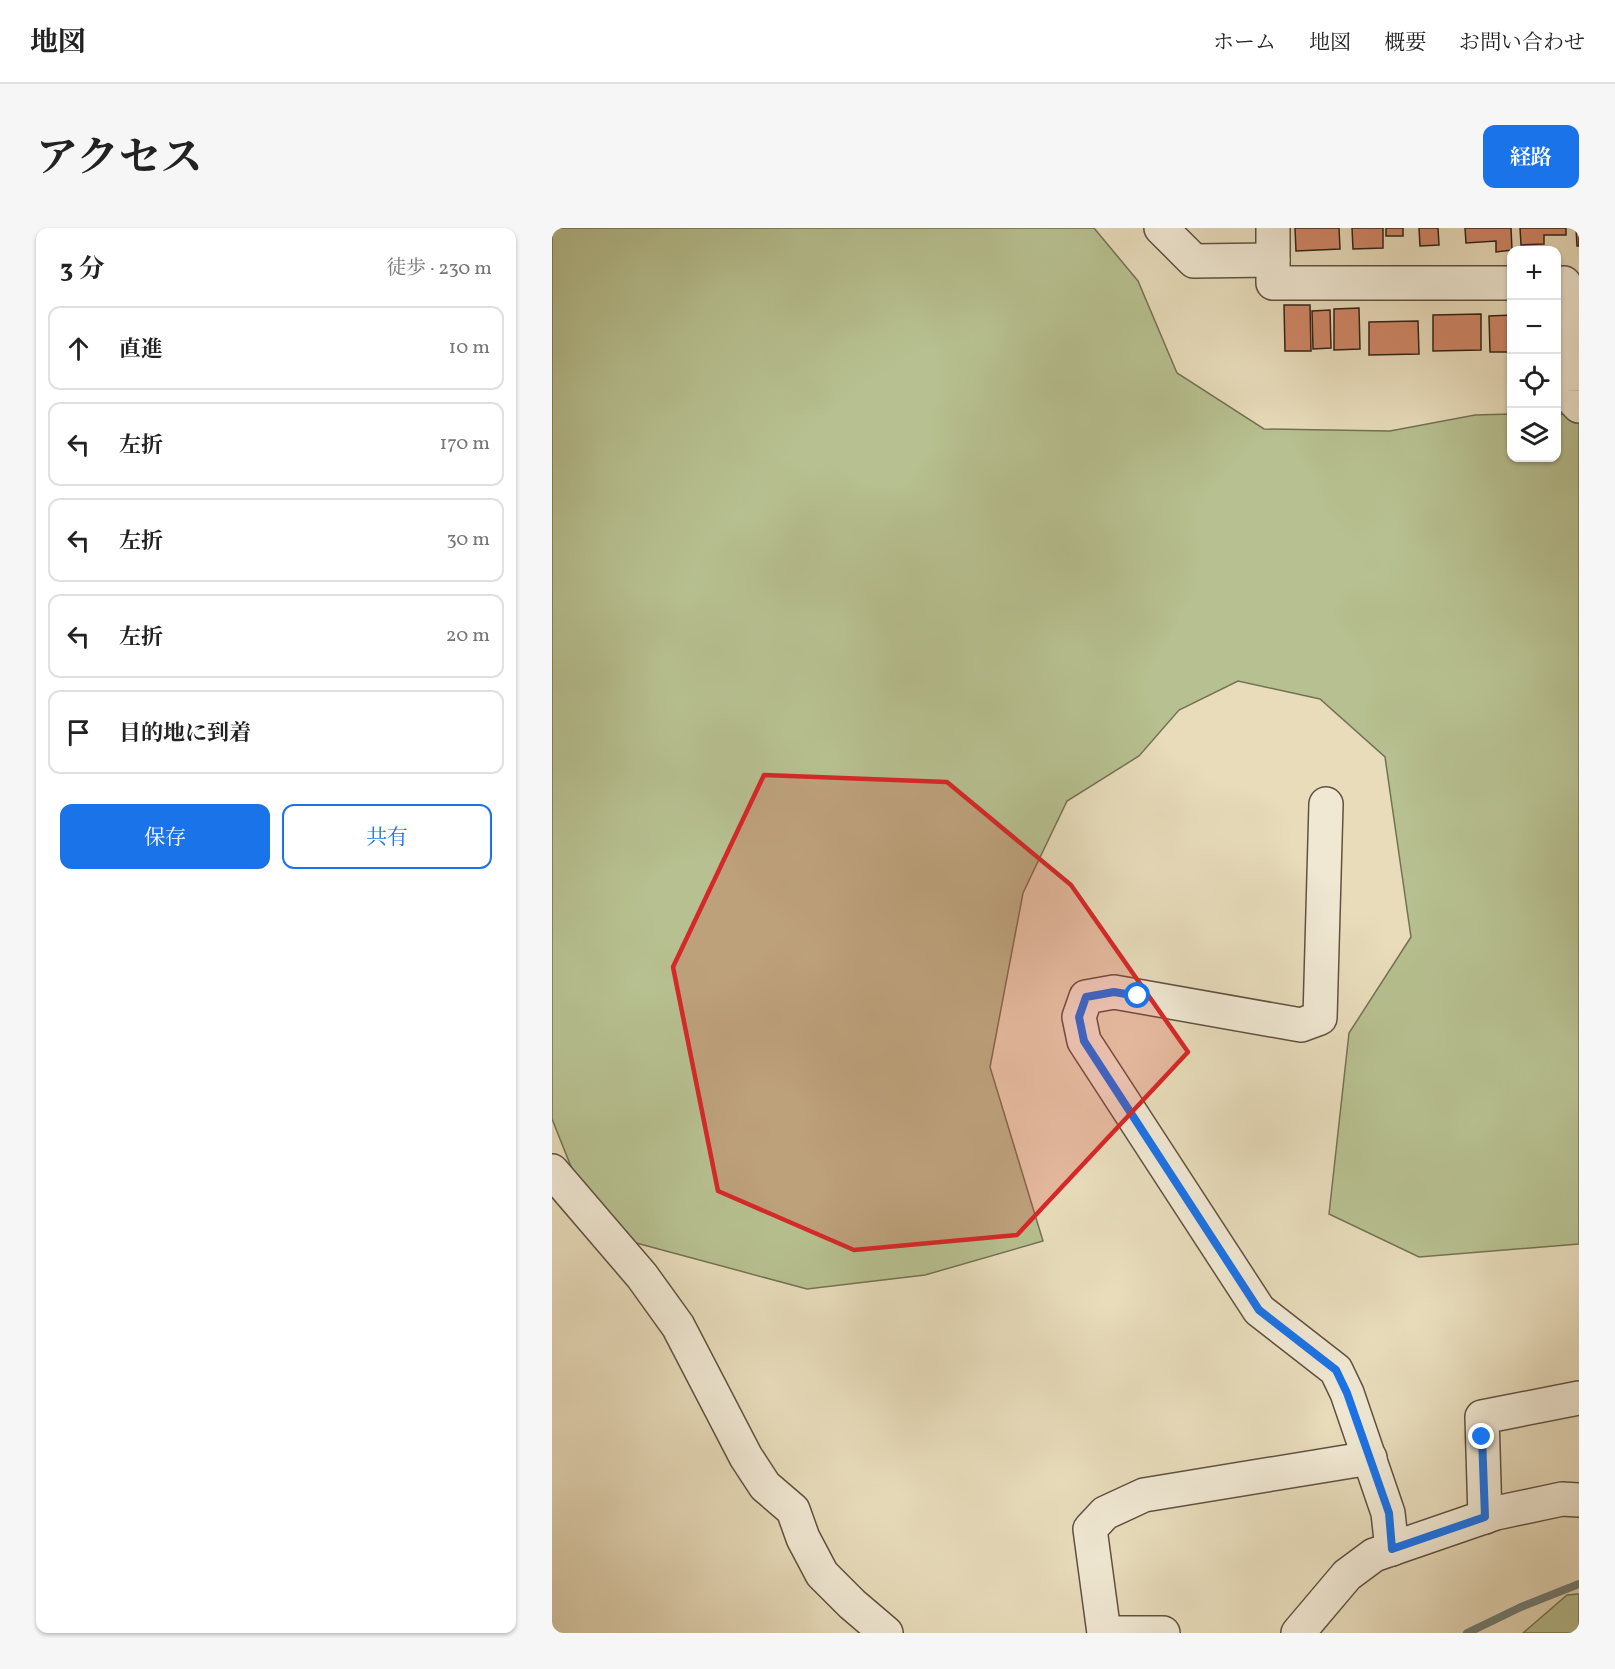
<!DOCTYPE html>
<html lang="ja">
<meta charset="utf-8">
<style>
body{margin:0;font-family:Vollkorn,"Noto Serif JP",serif;background:#f6f6f6;color:#222}
.controls{position:absolute;right:18px;top:18px;display:grid;overflow:hidden;border-radius:12px;box-shadow:0 2px 4px #0004}
.controls button{width:54px;height:54px;display:grid;place-items:center;padding:0;border:0;border-bottom:2px solid #e0e0e0;background:#fff;color:#222;font:30px sans-serif}
.stop{position:absolute;width:18px;height:18px;margin:-14px;border:4px solid #1a73e8;border-radius:50%;background:#fff}
.stop.end{background:#1a73e8;border-color:#fff;box-shadow:0 2px 6px #0008}
.list{margin:0;padding:0;list-style:none}
h2{display:flex;justify-content:space-between;align-items:center;height:78px;margin:0;padding:0 24px;font-size:26px}
h2 small{font-size:20px;font-weight:400;color:#767676}
.list li{display:grid;grid-template-columns:39px 1fr auto;gap:18px;align-items:center;box-sizing:border-box;height:84px;margin:0 12px 12px;padding:0 12px;border:2px solid #e0e0e0;border-radius:12px}
.list b{display:block;font-size:22px;white-space:nowrap}
.list em{font-size:20px;font-style:normal;color:#767676}
.actions{display:flex;gap:12px;padding:18px 24px}
.actions a{flex:1;padding:14px 0;border:2px solid #1a73e8;border-radius:12px;text-align:center;font-size:21px;color:#1a73e8}
.actions .main{background:#1a73e8;color:#fff}
.icon{flex:none;width:33px;height:33px;fill:none;stroke:currentColor;stroke-width:2;stroke-linecap:round;stroke-linejoin:round}
.map{position:relative;flex:none;width:1027px;height:1405px;overflow:hidden;border-radius:12px}
header{display:flex;align-items:center;gap:36px;box-sizing:border-box;height:84px;padding:0 30px;background:#fff;border-bottom:2px solid #e0e0e0}
header strong{font-size:28px}
nav{display:flex;gap:33px;margin-inline-start:auto;font-size:21px}
.intro{display:flex;align-items:center;justify-content:space-between;box-sizing:border-box;height:144px;padding:0 36px}
h1{margin:0;font-size:42px}
.button{padding:15px 27px;border-radius:12px;background:#1a73e8;color:#fff;font-size:21px;font-weight:700}
main{display:flex;gap:36px;padding:0 36px}
aside{flex:1;background:#fff;border-radius:12px;box-shadow:0 2px 4px #0004}
.map>svg:first-child{display:block}
.green{fill:#b7c090;stroke:#747254;stroke-width:1.5}
.lines{fill:none;stroke-linecap:round;stroke-linejoin:round}
.stream{stroke:#6f7e75;stroke-width:8}
.building{fill:#cf8666;stroke:#322417;stroke-width:1.5}
.minor-casing{stroke:#605240;stroke-width:36}
.minor{stroke:#f0e8d3;stroke-width:33}
.route{stroke:#1a73e8;stroke-width:8}
.marked{fill:#d62828;fill-opacity:0.2;stroke:#d62828;stroke-width:4.5;stroke-linejoin:round}
</style>
<header>
<strong>地図</strong>
<nav><a>ホーム</a><a>地図</a><a>概要</a><a>お問い合わせ</a></nav>
</header>
<div class="intro"><h1>アクセス</h1><a class="button">経路</a></div>
<main>
<aside>
<h2>3 分<small>徒歩 · 230 m</small></h2>
<ul class="list">
<li><svg class="icon" aria-label="ahead" viewBox="0 0 24 24"><path d="M12 20V5M6 11l6-6 6 6"/></svg><div><b>直進</b></div><em>10 m</em></li>
<li><svg class="icon" aria-label="left" viewBox="0 0 24 24"><path d="M17 20v-9H6M10 6l-5 5 5 5"/></svg><div><b>左折</b></div><em>170 m</em></li>
<li><svg class="icon" aria-label="left" viewBox="0 0 24 24"><path d="M17 20v-9H6M10 6l-5 5 5 5"/></svg><div><b>左折</b></div><em>30 m</em></li>
<li><svg class="icon" aria-label="left" viewBox="0 0 24 24"><path d="M17 20v-9H6M10 6l-5 5 5 5"/></svg><div><b>左折</b></div><em>20 m</em></li>
<li><svg class="icon" aria-label="arrive" viewBox="0 0 24 24"><path d="M6 21V4h12l-3 4 3 4H6"/></svg><div><b>目的地に到着</b></div></li>
</ul>
<div class="actions"><a class="main">保存</a><a>共有</a></div>
</aside>
<div class="map">
<svg width="1027" height="1405" viewBox="0 0 1027 1405">
<rect width="100%" height="100%" fill="#e8dcbb"/>
<filter id="stains"><feTurbulence type="fractalNoise" baseFrequency=".00333" numOctaves="4"/><feColorMatrix values="0 0 0 0 .2 0 0 0 0 .09 0 0 0 0 .02 0 0 0 .5 -.17"/></filter>
<radialGradient id="worn" r=".72"><stop offset=".6" stop-color="#630" stop-opacity="0"/><stop offset="1" stop-color="#630" stop-opacity=".3"/></radialGradient>
<g class="green">
<path d="M0,0h542l44,53 39,92 87,56 126,2 85,-16 36,-1 1,44h45v-44l22,1v829l-160,13 -90,-43 20,-181 62,-96 -26,-180 -65,-58 -82,-18 -59,29 -40,46 -72,45 -44,92 -33,174 53,174 -118,34 -118,14 -178,-48 -53,-62 -24,-60z"/>
<path d="M1027,1366v39h-56l44,-38z"/>
</g>
<g class="lines">
<path class="stream" d="M915,1405l54,-26 58,-23"/>
</g>
<g class="building">
<path d="M743,0h44l1,21 -44,2z"/>
<path d="M800,0h31v20l-30,1z"/>
<rect x="834" y="0" width="17" height="8"/>
<path d="M867,0h19l1,17 -19,1z"/>
<path d="M913,0h46l1,22 -16,2v-11l-30,2z"/>
<path d="M968,0h46v7h-22v9l-23,1z"/>
<path d="M1024,0h3v18h-2z"/>
<path d="M732,77h26l1,46h-26z"/>
<path d="M807,80l1,41 -26,1v-41z"/>
<path d="M778,82l1,38 -18,1 -1,-38z"/>
<path d="M929,86v36l-48,1v-36z"/>
<path d="M960,87v37h-22l-1,-36z"/>
<path d="M866,93l1,33 -50,1v-33z"/>
</g>
<g class="lines">
<defs>
<g id="minor">
<path d="M609,0l33,33 79,-1"/>
<path d="M721,0v55h239"/>
<path d="M1012,55l1,108 14,15"/>
<path d="M774,576l-6,214 -19,7 -187,-33 -28,5 -7,20 5,24 175,269 77,60 11,23 41,120 4,36"/>
<path d="M0,943l90,105 36,50 68,131 19,29 28,24 10,28 19,36 30,30 34,29"/>
<path d="M933,1289l-3,-100 97,-19"/>
<path d="M552,1405l-14,-104 15,-16 39,-18 226,-37"/>
<path d="M561,1405h50"/>
<path d="M746,1405l49,-58 27,-20 122,-42 66,-14 17,1"/>
</g>
</defs>
<use href="#minor" class="minor-casing"/>
<use href="#minor" class="minor"/>
</g>
<g class="lines">
<path class="route" d="M586,768l-24,-4 -28,5 -7,20 5,24 175,269 77,60 11,23 42,120 3,36 93,-32 -3,-80"/>
</g>
<path class="marked" d="M212,547l183,7 124,103 117,167 -171,183 -163,15 -136,-59 -45,-224z"/>
<rect width="100%" height="100%" filter="url(#stains)"/>
<rect width="100%" height="100%" fill="url(#worn)"/>
</svg>
<div class="controls">
<button>+</button>
<button>−</button>
<button><svg class="icon" aria-label="locate" viewBox="0 0 24 24"><circle cx="12" cy="12" r="6"/><path d="M12 2v4M12 18v4M2 12h4M18 12h4"/></svg></button>
<button><svg class="icon" aria-label="layers" viewBox="0 0 24 24"><path d="M12 4l9 5-9 5-9-5zM3 14l9 5 9-5"/></svg></button>
</div>
<div class="stop" style="left:586px;top:768px"></div>
<div class="stop end" style="left:930px;top:1209px"></div>
</div>
</main>
